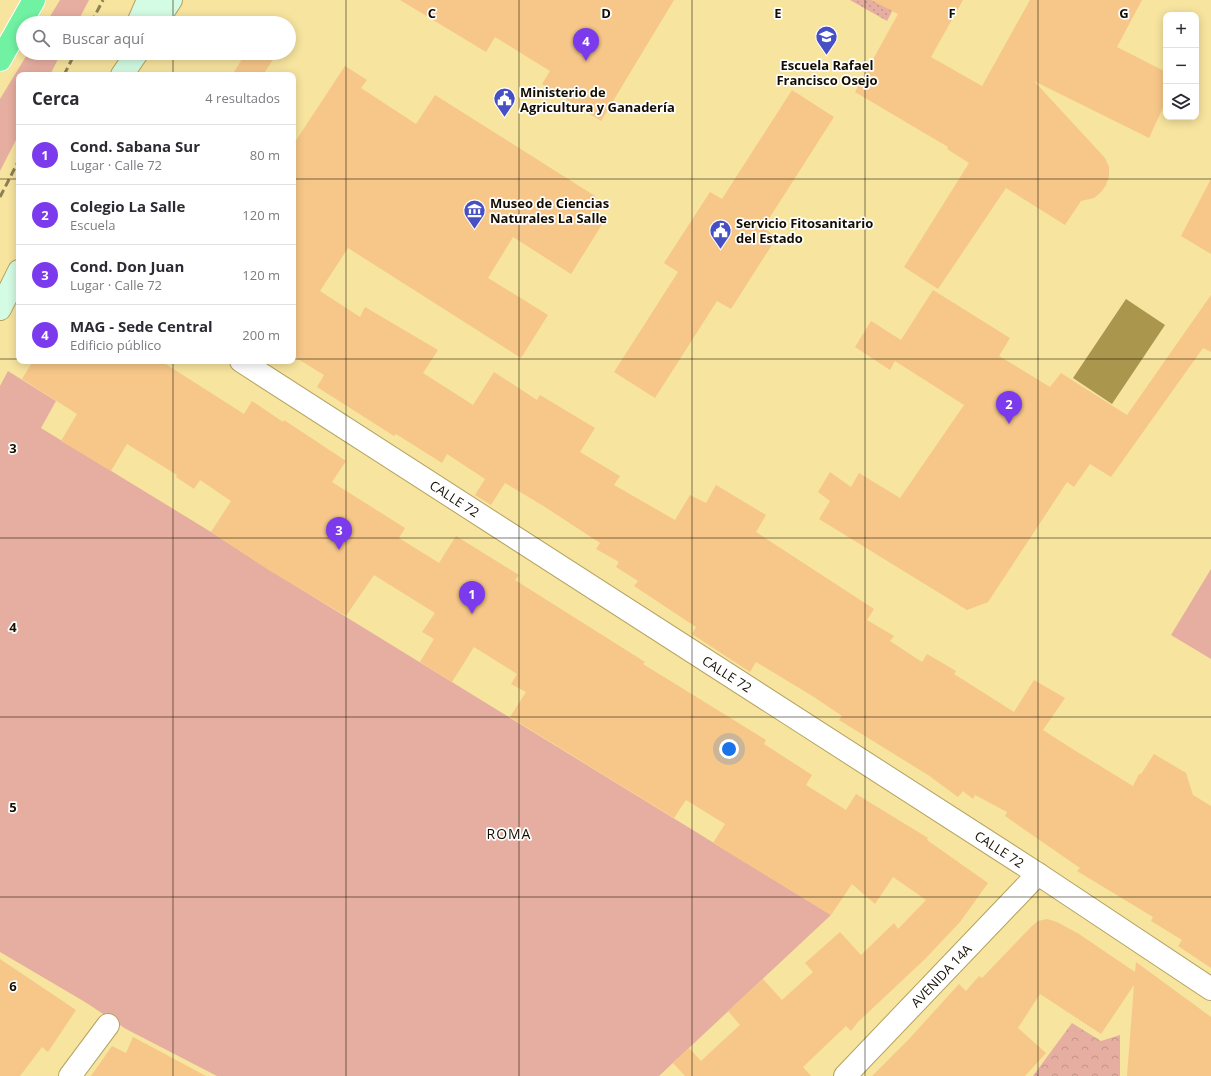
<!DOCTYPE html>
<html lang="es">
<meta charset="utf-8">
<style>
body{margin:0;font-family:"Open Sans",sans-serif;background:#f7f7f7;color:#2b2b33}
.controls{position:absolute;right:12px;top:12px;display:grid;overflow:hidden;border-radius:8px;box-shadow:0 2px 10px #0003}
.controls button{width:36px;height:36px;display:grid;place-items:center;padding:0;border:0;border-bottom:1px solid #e1e1e2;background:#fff;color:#2b2b33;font:20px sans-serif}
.you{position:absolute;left:729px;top:749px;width:14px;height:14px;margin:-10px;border:3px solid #fff;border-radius:50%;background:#1a73e8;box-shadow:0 0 0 6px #1a73e833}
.badge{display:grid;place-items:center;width:26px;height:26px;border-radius:50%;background:#7c3aed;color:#fff;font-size:13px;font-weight:700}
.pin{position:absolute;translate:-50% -33px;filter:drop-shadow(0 1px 2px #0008)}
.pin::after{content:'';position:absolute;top:21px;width:14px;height:12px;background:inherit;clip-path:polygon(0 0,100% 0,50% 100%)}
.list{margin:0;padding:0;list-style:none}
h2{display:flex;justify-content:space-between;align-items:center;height:52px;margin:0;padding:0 16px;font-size:17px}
h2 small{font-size:13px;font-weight:400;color:#7c7c81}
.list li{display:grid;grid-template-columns:26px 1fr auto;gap:12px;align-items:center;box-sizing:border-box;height:60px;padding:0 16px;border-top:1px solid #e1e1e2}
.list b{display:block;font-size:15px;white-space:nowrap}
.list p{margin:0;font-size:13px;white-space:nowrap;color:#7c7c81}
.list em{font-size:13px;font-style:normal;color:#7c7c81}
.icon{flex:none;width:22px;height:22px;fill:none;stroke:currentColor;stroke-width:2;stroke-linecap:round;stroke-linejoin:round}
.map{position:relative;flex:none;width:1211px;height:1076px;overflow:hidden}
.search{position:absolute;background:#fff;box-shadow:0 2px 10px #0003;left:16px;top:16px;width:280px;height:44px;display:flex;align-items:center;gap:10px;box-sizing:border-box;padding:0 14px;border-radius:22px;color:#7c7c81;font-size:15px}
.panel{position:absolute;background:#fff;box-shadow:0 2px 10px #0003;left:16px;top:72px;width:280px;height:292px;border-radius:8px}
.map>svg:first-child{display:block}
.green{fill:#e6aea0}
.forest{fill:url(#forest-crowns)}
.garden{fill:url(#garden-dots)}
.water{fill:#aa964d}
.building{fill:#f6c788}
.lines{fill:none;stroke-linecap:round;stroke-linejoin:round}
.street-casing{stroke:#b4a25f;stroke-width:24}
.secondary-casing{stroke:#b4a25f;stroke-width:24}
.highway-casing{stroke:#fff;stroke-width:24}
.street{stroke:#fff;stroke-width:22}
.secondary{stroke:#d4fbe3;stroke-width:22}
.highway{stroke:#71f2a3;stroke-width:22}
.rail{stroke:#8d8055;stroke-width:3;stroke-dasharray:8 4;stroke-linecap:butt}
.grid{fill:none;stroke:#150e00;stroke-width:1;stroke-opacity:0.55}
.labels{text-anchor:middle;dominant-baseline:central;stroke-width:3.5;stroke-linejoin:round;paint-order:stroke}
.poi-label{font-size:13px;font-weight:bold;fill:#150e00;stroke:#fff;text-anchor:start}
.street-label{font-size:13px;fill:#150e00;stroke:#fff}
.neighbourhood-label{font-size:14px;letter-spacing:1px;fill:#150e00;stroke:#fff}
.grid-label{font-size:13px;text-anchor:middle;font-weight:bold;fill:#150e00;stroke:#fff;stroke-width:3.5;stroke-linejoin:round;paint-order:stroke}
</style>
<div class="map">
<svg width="1211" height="1076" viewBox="0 0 1211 1076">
<defs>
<pattern id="forest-crowns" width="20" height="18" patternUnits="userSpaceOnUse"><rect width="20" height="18" fill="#e6aea0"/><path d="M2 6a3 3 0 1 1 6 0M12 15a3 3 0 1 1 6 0" fill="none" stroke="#c49488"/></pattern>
<pattern id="garden-dots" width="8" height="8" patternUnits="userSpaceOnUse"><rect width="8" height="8" fill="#e6aea0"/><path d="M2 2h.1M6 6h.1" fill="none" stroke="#c49488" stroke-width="1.8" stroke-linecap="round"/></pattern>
</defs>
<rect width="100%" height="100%" fill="#f7e49f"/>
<g class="green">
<path d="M60,0h29l-12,23h-31z"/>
<path d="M28,53h33l-11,22h-31v59l-19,37v-72z"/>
<path d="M8,371l48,30 -15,27 170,104 62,40 558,343 -172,161h-442l-91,-47 -41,-27 -85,-50v-566z"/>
<path d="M1211,569v90l-40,-24z"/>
</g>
<path class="forest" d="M1072,1023l29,18 19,-6v41h-87z"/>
<path class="garden" d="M850,0h48l-11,21z"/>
<path class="water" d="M1126,299l39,26 -53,79 -39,-26z"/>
<g class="building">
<path d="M400,0h274l-73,121 -59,-37 8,-13 -55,-34 -9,15z"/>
<path d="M871,0h92l-32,57 51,29 48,-86h112l-25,47 49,25v29l-17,37 -115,-57 71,77 4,9v9l-3,9 -5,7 -7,6 -13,3 -16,24 -59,-37 -68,101 -34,-22 65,-104 -22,-14 1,-2 -93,-55 43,-78z"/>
<path d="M246,53h31l-14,22h-31z"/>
<path d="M345,66l22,14 -6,8 55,36 19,-29 160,101 8,27 -32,51 -58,-37 -25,41 60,37 -27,43 -173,-110 -28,43 40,26 5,-10 73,43 -15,23 50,32 21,-33 43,28 3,-5 55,33 -15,24 40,24 -6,9 61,35 15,-25 16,8 10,-18 50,30 -10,17 118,77 -7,11 27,16 -4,5 32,21 5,-8 29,17 -2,3 60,38 20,-32 31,18 -22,32 31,20 59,36 6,-12h2l13,-20 32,19 7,22 18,11v162l-33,-22 4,-6 -31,-19 2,-4 -76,-46 3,-3 -75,-52 2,-4 -32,-17 -2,4 -10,-8 -5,6 -30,-22 -89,-55 3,-4 -28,-19 -58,-35 -6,10 -58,-38 4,-7 -62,-41 4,-5 -22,-14 3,-5 -23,-13 4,-6 -55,-36 -40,-24 -14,22 -16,-10 10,-16 -38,-25 -5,9 -46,-29 -2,2 -77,-49 7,-12 -31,-19v-211z"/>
<path d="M792,90l42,27 -71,111 14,9 -46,72 -14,-8 -62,97 -41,-26 64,-100 -14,-9 46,-71 12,7z"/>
<path d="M1211,179v75l-30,-18z"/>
<path d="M933,290l77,48 -11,18 51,31 11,-14 66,42 84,-120v57l-8,-4 -92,129 -21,-13 -16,23 -7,-5 -79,120 -21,8 -148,-91 11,-18 -12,-9 12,-20 21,15 8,-14 41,25 64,-93 -69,-44 -5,9 -35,-23 16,-26 30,19z"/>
<path d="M33,361h128l83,53 8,-13 31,21 1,-2 62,41 -14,21 73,46 -6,10 40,25 17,-27 63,39 -4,5 130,82 -2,2 123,76 -2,4 48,31 -6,10 40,25 10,-16 72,44 -1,2 61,43 -28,39 -35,37 -67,63 -7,9 -5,-5 -43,41 8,9h-126l-12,-13 16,-15 12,13 16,-15 23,-21 -12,-14 35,-32 19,21 31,-28 -8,-9 35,-31 21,23 33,-32 4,6 28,-29 -33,-23 -18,27 -23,-20 -21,31 -118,-72 12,-19 -39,-24 -12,18 -164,-101 16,-25 -15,-8 6,-10 -43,-27 -22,35 -32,-20 14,-23 -12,-7 13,-19 -61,-38 -28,41 -79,-47 -56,-37 20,-31 -31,-21 -6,9 -18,-12 1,-2 -50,-31 -16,27 -50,-30 16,-27 -55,-35z"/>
<path d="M1047,919l10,3 22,12 56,38 1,-10 75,55v59h-84l7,-91 -33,49 -61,-40 -22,34 28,25 -21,23h-153l37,-37 50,-55 7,7 13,-15 3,2 49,-51 7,-6z"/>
<path d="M0,959l76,51 -28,42 -6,-5 -22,29h-20z"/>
<path d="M133,1037l73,39h-115l21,-30 14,7z"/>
</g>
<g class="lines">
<defs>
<g id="street">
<path id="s1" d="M241,361l797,513 173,115"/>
<path d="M70,1076l38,-51"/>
<path id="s2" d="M845,1076l193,-202"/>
</g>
<g id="secondary">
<path d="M138,23l10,-23"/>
<path d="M156,23l15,-23"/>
<path d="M122,75l15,-22"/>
<path d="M0,309l19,-38"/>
</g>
<path id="highway" d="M0,60l34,-60"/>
</defs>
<use href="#street" class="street-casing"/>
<use href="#secondary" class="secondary-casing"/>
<use href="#highway" class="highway-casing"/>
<use href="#street" class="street"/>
<use href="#secondary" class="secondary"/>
<use href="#highway" class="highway"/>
<g class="rail">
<path d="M91,23l12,-23"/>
<path d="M64,75l11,-22"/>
<path d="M0,197l19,-37"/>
</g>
</g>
<path class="grid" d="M173,0v23M346,0v1076M519,0v1076M692,0v1076M865,0v1076M1038,0v1076M173,53v22M0,179h19M293,179h918M0,359h19M293,359h918M173,361v715M0,538h1211M0,717h1211M0,897h1211"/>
<defs>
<symbol id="school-pin" viewBox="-11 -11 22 30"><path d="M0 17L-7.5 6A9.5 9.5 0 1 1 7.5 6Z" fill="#464fc4" stroke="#fff"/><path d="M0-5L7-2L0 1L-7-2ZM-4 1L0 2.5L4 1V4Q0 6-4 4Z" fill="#fff"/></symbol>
<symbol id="civic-pin" viewBox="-11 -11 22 30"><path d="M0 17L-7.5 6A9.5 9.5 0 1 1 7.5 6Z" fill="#464fc4" stroke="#fff"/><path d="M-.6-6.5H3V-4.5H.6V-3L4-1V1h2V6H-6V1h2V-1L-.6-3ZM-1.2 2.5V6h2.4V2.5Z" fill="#fff"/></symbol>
<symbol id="museum-pin" viewBox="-11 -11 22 30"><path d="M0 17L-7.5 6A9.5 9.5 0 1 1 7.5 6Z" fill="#464fc4" stroke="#fff"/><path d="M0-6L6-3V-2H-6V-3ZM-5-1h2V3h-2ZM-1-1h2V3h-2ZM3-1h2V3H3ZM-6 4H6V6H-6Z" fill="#fff"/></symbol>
</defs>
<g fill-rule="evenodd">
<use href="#school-pin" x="814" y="24" width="25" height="34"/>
<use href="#civic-pin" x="492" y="86" width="25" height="34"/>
<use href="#museum-pin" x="462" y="198" width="25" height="34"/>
<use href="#civic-pin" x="708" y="218" width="25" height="34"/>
</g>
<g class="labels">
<g class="poi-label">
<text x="827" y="65" text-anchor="middle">Escuela Rafael<tspan x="827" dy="15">Francisco Osejo</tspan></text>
<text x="520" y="92">Ministerio de<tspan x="520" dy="15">Agricultura y Ganadería</tspan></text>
<text x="490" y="203">Museo de Ciencias<tspan x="490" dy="15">Naturales La Salle</tspan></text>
<text x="736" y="223">Servicio Fitosanitario<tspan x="736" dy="15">del Estado</tspan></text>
</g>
<g class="street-label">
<text stroke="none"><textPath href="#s1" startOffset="254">CALLE 72</textPath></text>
<text stroke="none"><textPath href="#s1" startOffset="578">CALLE 72</textPath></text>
<text stroke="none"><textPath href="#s1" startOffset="902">CALLE 72</textPath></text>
<text stroke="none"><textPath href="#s2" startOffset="139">AVENIDA 14A</textPath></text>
</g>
<g class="neighbourhood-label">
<text x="509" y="833">ROMA</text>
</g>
</g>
<g class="grid-label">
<text x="432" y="18">C</text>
<text x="606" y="18">D</text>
<text x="778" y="18">E</text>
<text x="952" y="18">F</text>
<text x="1124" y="18">G</text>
<text x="13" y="453">3</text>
<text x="13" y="632">4</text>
<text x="13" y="812">5</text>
<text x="13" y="991">6</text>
</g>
</svg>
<div class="controls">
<button>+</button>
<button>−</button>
<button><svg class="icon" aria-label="layers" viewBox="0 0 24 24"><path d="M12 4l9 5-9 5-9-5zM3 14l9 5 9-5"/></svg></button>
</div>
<div class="you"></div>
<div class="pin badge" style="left:472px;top:614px">1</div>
<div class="pin badge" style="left:1009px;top:424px">2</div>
<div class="pin badge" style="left:339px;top:550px">3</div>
<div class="pin badge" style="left:586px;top:61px">4</div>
<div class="search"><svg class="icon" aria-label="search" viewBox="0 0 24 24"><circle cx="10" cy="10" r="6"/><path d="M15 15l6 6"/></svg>Buscar aquí</div>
<section class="panel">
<h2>Cerca<small>4 resultados</small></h2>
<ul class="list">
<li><span class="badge">1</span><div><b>Cond. Sabana Sur</b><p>Lugar · Calle 72</p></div><em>80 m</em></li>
<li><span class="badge">2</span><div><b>Colegio La Salle</b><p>Escuela</p></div><em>120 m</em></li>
<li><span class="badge">3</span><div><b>Cond. Don Juan</b><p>Lugar · Calle 72</p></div><em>120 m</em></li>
<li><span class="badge">4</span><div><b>MAG - Sede Central</b><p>Edificio público</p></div><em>200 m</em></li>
</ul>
</section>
</div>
